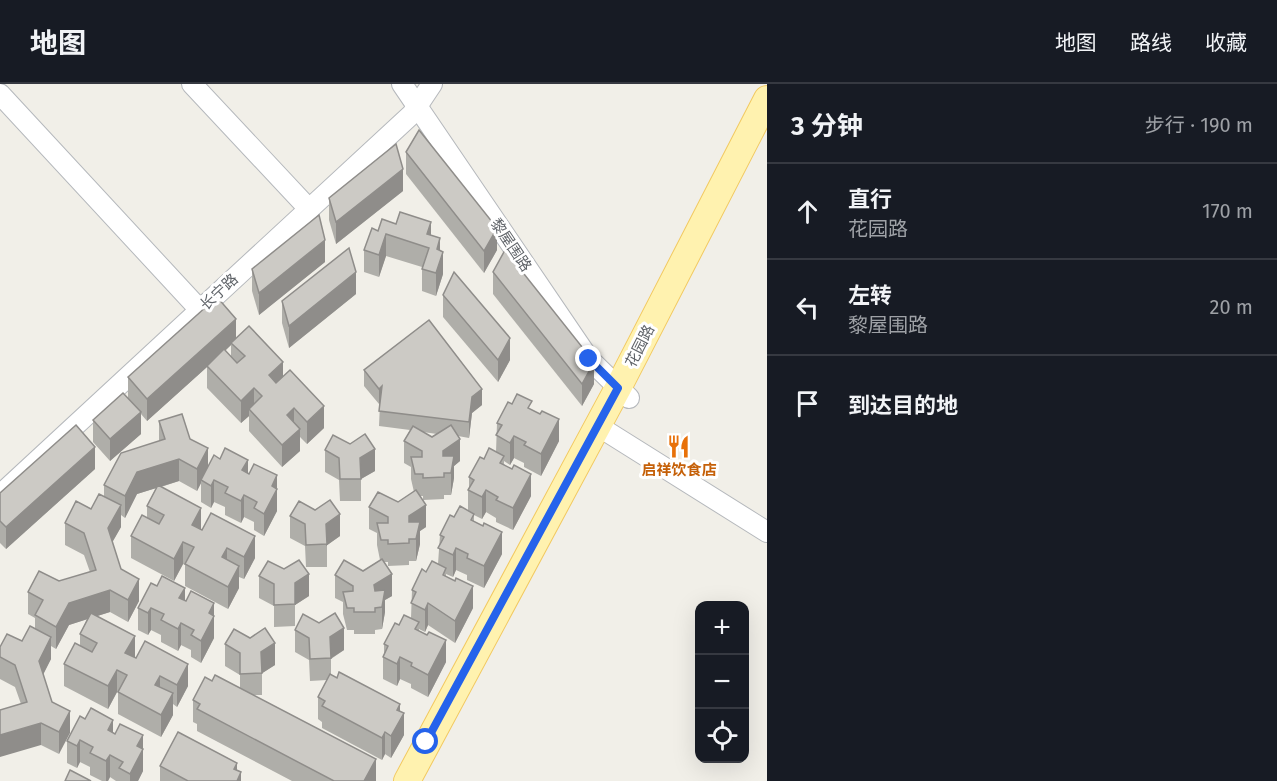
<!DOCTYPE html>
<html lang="zh">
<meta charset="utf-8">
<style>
body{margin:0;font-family:"Fira Sans","Noto Sans SC",sans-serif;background:#20242c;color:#f1f3f6}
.controls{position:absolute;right:18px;bottom:18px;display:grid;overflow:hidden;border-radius:12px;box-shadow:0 6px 24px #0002}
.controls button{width:54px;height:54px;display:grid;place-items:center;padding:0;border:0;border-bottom:2px solid #363941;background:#171b24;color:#f1f3f6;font:30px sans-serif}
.stop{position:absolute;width:18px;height:18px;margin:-14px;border:4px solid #2563eb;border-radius:50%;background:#fff}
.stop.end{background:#2563eb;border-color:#fff;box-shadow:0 2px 6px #0008}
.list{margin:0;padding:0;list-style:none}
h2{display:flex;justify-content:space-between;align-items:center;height:78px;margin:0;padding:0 24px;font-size:26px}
h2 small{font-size:20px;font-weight:400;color:#9ea1a6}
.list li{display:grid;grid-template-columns:39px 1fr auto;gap:18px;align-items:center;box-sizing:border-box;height:96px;padding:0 24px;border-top:2px solid #363941}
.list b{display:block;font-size:22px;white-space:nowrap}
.list p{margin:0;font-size:20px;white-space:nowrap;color:#9ea1a6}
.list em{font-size:20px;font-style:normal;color:#9ea1a6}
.icon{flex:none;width:33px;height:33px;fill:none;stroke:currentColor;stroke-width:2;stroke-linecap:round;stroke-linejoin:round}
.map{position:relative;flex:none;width:767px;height:697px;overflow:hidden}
header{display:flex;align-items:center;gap:36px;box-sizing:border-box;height:84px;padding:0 30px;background:#171b24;border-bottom:2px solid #363941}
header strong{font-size:28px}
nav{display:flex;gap:33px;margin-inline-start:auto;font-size:21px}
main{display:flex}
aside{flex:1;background:#171b24}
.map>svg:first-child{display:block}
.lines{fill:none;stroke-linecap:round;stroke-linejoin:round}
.minor-casing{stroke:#b5b8bc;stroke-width:22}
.major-casing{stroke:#f2c960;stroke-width:28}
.minor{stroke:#fff;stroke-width:20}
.major{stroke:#fff2af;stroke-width:26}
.wall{fill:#afaea9;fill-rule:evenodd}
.shaded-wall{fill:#8f8d8a}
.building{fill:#cccac5;stroke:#8f8d8a;stroke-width:1.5}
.route{stroke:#2563eb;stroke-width:8}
.labels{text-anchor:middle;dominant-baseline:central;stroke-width:6;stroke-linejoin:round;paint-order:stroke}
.street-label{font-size:15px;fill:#5f6368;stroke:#fff}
.food-label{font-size:15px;font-weight:bold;fill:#c56008;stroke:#fff}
</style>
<header>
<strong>地图</strong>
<nav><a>地图</a><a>路线</a><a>收藏</a></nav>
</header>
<main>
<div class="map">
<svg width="767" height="697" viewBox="0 0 767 697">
<rect width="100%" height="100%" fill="#f1efe8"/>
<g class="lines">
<defs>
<g id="minor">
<path d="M192,0l117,125"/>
<path d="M402,0l187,275 40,39"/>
<path d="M0,10l200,216"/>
<path d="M598,342l169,106"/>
<path d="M0,411l412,-381 20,-30"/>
</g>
<path id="major" d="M407,697l211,-393 149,-289"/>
</defs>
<use href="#minor" class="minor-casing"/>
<use href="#major" class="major-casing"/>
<use href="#minor" class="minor"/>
<use href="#major" class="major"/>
</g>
<g class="wall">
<path d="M406,68l91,98 -13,23 -78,-99z"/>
<path d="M403,107l-67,53 -7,-24v-22z"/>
<path d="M378,147l53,4 9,16 3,23 -7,22 -14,-5v-24l-36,-11 -7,21 -15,-5v-22z"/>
<path d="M325,178l-66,53 -7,-24v-22z"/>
<path d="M493,188l101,112 -12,22 -89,-112z"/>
<path d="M356,210l-67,54 -7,-25v-22z"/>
<path d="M443,211l67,65 -12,22 -55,-65z"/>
<path d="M236,254l47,39 41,51 -17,16 -7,-7v14l-18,16 -33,-36v-15l-8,7 -34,-35v-21l-60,54 -6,-7v20l-31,27 -17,-19v-22l35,-23v-20zM231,261v12l-6,-6z"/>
<path d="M364,286l118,35 -10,8 -3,25 -11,-2 2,25 -6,5v12l-3,17h-7v4l-21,1v-4h-3l6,31 -6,4v13l-4,17h-7v4l-21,1v-4h-4l8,34 -7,4v12l-3,17 -7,1v4h-21v-4h-7l-4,-16v-12l-8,-4v-23l28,-4 17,-11 -3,-15v-12l-8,-4v-22l29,-5 16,-10 -3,-13v-12l-7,-4v-22l6,-11 -31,-4 1,-23 -1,1 -15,-18zM423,348l14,2 -5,3z"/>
<path d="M512,320l20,6 27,31 -18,35 -17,-9v-4l-10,-5 -4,7 -6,-4v3l27,32 -18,34 -17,-8v-4l-10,-6 -4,7 -8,-4v7l28,32 -18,34 -17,-8v-5l-11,-5 -3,7 -7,-3v3l27,31 -18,35 -27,-18 -3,7 -6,-3v2l27,31 -18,35 -17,-9v-4l-11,-5 -3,7 -14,-7v-22l1,-3v-10l15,-19 12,-7 1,-28 14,-18 12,-8 2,-29 14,-18 14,-7v-20l1,-2v-11l15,-18 12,-7 1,-29z"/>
<path d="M159,337l31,18 18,28 40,6 29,2v36l-13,25 -10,-6v-8l-10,-5 -3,6 -16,-8v-8l-11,-5 -3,6 -10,-6v-19l-4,8 -18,-10 -18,6 40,42 54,29 -11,21 -5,-2v11l-11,21 -43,-23v-21l-2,-1 -9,17 -43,-23v-22l16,-19v-11l9,-18 -19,6 -12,24 -4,-3v12l-9,15 9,27 18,32 -11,21 -18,-10 -13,4 38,41 53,29 -11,21 -4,-3v11l-12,22 -43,-23v-22h-1l-9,17 -44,-23v-22l16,-19v-11l7,-15 -18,6 -13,24 -5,-3v13l-8,15 9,28 18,9 -11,43 -18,-9 -20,-41 -6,-17 -15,-8v-32l22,-6 13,-12v-11l-7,-4v-22l62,-20 -6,-17 -19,-10v-22l26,-14 13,-13v-11l55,-44z"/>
<path d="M325,366l50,21 -14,8v22h-21l-1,-21 -14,-8z"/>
<path d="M95,385l-89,80 -6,-6v-50z"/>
<path d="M290,432l50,20 -13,9v22h-21l-1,-21 -15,-8z"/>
<path d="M259,492l50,20 -14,9v21l-21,1v-21l-15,-8z"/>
<path d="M157,502l29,15 28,2v35l-13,25 -10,-6v-7l-10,-5 -3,6 -17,-9v-7l-10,-5 -3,5 -10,-5v-22z"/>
<path d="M295,546l49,20 -13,9v16l69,36 4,24 -13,23 -6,-4 -3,6 -60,-32v-6l-4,-3v-22l9,-17 -17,1 -1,-21 -14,-8z"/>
<path d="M225,560l50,21 -13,8v22h-9l123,86h-84l-95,-50v-7l-4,-2v-22l19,-19 28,8v-14l-15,-9z"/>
<path d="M113,649l30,2v36l-5,10h-22l-6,-4 -2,4h-6l-12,-6v-8l-10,-5 -3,6 -10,-5v-22z"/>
<path d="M160,682l77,4 4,11h-81z"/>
</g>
<g class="shaded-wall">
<path d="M403,85v22l-67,53v-22z"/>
<path d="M431,138v22l-4,-10z"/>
<path d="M497,144v22l-13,23v-22z"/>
<path d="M386,150v22l-7,21v-22z"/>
<path d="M440,154v22l-3,-11z"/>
<path d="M325,156v22l-66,53v-22z"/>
<path d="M443,168v22l-7,22v-23z"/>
<path d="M356,188v22l-67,54v-22z"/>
<path d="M236,235v22l-5,2v2l-24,22v-1v1l-60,54v-22z"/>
<path d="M510,254v22l-12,22v-22z"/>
<path d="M283,278v22l-14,13v-22z"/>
<path d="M594,278v22l-12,22v-22z"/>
<path d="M382,302v16l-3,2v-15z"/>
<path d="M254,304v22l-5,-1v7l-8,7v-22z"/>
<path d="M482,305v16l-10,8 -3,25v-16l3,-25z"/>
<path d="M324,322v22l-17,16v-22z"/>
<path d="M294,324v22l-7,-15z"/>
<path d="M141,328v22l-31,27v-22z"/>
<path d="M559,335v22l-18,35v-22z"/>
<path d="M300,345v22l-18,16v-22z"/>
<path d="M514,352v22l-4,7v-22z"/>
<path d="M460,355v22l-6,5v12l-3,17v-22h-8v-22z"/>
<path d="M95,363v22l-89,80v-22z"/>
<path d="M208,364v22l-7,10v3l-4,8v-22z"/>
<path d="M375,365v22l-14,8 -1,-21z"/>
<path d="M179,375v22l-42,13 -12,24v-22l12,-24z"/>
<path d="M248,376v22l-6,-12z"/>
<path d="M531,390v22l-18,34v-22z"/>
<path d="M277,391v36l-13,25v-22l8,-28z"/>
<path d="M214,396v22l-3,6v-22z"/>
<path d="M486,406v22l-4,7v-22z"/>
<path d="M244,411v22l-3,6v-22z"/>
<path d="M121,421v22l-13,23v-22z"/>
<path d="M426,421v22l-6,4v13l-4,17v-22l-7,-1v-22z"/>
<path d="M201,424v22l-9,-5z"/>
<path d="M340,430v22l-14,10v-22z"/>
<path d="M502,448v22l-18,34v-22z"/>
<path d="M255,452v22l-11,21v-22z"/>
<path d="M183,458v22l-9,17v-22z"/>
<path d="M227,464v22l-5,-13z"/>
<path d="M456,464v22l-3,7v-22z"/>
<path d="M239,482v22l-11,21v-22z"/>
<path d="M309,490v22l-14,9v-22z"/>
<path d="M392,490v22l-7,4v12l-3,17v-22h-8v-22z"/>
<path d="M139,495v22l-11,21v-22z"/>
<path d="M473,502v22l-18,35v-22z"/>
<path d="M185,504v22l-6,-12z"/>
<path d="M110,506v22l-41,13 -13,24v-22l13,-24z"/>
<path d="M214,519v35l-13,25v-22l8,-28z"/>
<path d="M428,519v22l-3,7v-22z"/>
<path d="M151,524v22l-3,5v-22z"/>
<path d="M181,539v22l-3,6v-22z"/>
<path d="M344,544v22l-14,9v-22z"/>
<path d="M135,552v22l-10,-5z"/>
<path d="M51,553v22l-12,24v-22z"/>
<path d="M446,556v22l-18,35v-22z"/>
<path d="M275,559v22l-14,9v-22z"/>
<path d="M400,573v22l-3,7v-22z"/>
<path d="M188,580v22l-11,21v-22z"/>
<path d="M117,586v22l-9,17v-23z"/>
<path d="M160,592v22l-5,-13z"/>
<path d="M173,609v22l-12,22v-22z"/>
<path d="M400,620v17l4,-8v22l-13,23v-22l6,-26z"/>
<path d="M70,627v22l-11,21v-22z"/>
<path d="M113,636v22l-5,-12z"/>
<path d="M41,639v22l-41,12v-22z"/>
<path d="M385,648v22l-3,6v-22z"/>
<path d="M143,651v36l-5,10h-8v-7l7,-28z"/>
<path d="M80,656v22l-3,6v-22z"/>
<path d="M110,671v22l-2,4h-2v-20z"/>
<path d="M376,675v22h-12z"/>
<path d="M237,679v17l4,-8v9h-7v-12z"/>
</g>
<g class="building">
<path d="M419,46l78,98 -13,23 -78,-99z"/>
<path d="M396,60l7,25 -67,53 -7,-24z"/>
<path d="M400,128l31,10 -4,12 13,4 -3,11 6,3 -7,21 -14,-4 7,-21 -43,-14 -7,21 -15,-5 8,-22 6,3 4,-12 14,5z"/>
<path d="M319,131l6,25 -66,53 -7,-24z"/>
<path d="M349,164l7,24 -67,54 -7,-25z"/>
<path d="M505,166l89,112 -12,22 -89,-112z"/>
<path d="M454,188l56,66 -12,22 -55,-65z"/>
<path d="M217,213l19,22 -89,80 -19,-22z"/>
<path d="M429,236l53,69 -10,8 -3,25 -90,-11 3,-25 -3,3 -15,-19z"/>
<path d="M249,242l34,36 -14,13 7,8 14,-13 34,36 -17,16 -13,-14 -7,7 13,14 -18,16 -33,-36 13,-13 -8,-8 -13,13 -34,-35 17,-17 13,14 8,-7 -14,-13z"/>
<path d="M123,309l18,19 -31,27 -17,-19z"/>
<path d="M517,310l15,7 -4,7 12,6 2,-3 17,8 -18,35 -17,-9 2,-3 -12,-6 -4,7 -14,-8 6,-10 -5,-2 11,-21 4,2z"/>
<path d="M182,330l8,25 18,9 -11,21 -18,-10 -42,13 -12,24 -21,-11 17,-32 44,-14 -6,-18z"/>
<path d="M76,341l19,22 -89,80 -6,-6v-28z"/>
<path d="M451,341l9,14 -17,12v5h11l-3,17h-7v4l-21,1v-4h-8l-4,-17h11v-6l-18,-10 9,-15 19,11z"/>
<path d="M365,350l10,15 -15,9 1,21h-21l-1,-21 -14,-8 8,-15 17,9z"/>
<path d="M225,364l23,12 -6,10 7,4 5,-10 23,11 -5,11 5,3 -13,25 -10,-6 3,-6 -13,-7 -3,6 -16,-8 3,-6 -14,-7 -3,6 -10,-6 13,-25 6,4z"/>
<path d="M489,364l15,8 -4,7 12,6 2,-4 17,9 -18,34 -17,-8 2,-3 -12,-7 -4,7 -14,-7 6,-10 -5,-3 11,-20 4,2z"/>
<path d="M158,401l43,23 -9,17 10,5 9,-17 44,23 -11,21 -17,-9 -5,9 17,9 -11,21 -43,-23 9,-17 -11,-5 -9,17 -43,-23 11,-21 17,9 5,-9 -17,-9z"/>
<path d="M416,406l10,15 -17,11v6h11l-4,17h-7v4l-21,1v-4h-7l-4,-17h11v-6l-19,-10 9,-15 20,10z"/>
<path d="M99,410l22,11 -13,23 13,41 18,10 -11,21 -18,-10 -41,13 -13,24 -21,-12 8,-15 -15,-8 11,-21 20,10 37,-11 -12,-37 -19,-10 11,-22 15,8z"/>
<path d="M330,416l10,14 -14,10 1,20 -21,1 -1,-21 -15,-8 9,-15 16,9z"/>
<path d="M460,422l14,8 -3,6 12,6 1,-3 18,9 -18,34 -17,-8 1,-4 -12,-6 -3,7 -15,-7 6,-11 -4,-2 10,-20 4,2z"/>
<path d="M382,475l10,15 -18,11 1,6 10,-1 -3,17 -7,1v4h-21v-4h-7l-4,-16 10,-1v-5l-18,-11 9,-15 19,11z"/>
<path d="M299,476l10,14 -14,9v21l-21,1v-21l-15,-8 9,-15 16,8z"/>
<path d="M432,477l14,7 -3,7 12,6 1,-3 17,8 -18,35 -27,-18 -3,7 -14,-7 5,-11 -4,-2 10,-21 4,3z"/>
<path d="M162,492l23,12 -6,10 7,3 5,-10 23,12 -5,10 5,3 -13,25 -10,-6 3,-5 -13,-7 -3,6 -17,-9 3,-6 -13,-6 -3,5 -10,-5 13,-25 6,3z"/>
<path d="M91,529l44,23 -10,17 11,5 9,-17 43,23 -11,21 -17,-9 -5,9 18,8 -12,22 -43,-23 9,-17 -10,-5 -9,16 -44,-22 11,-21 17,9 5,-9 -17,-9z"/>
<path d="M335,529l9,15 -14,9 1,21 -21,1 -1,-21 -14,-8 8,-16 16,9z"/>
<path d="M404,531l15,7 -4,7 12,6 2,-3 17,8 -18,35 -17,-9 1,-3 -12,-6 -3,7 -14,-7 5,-11 -4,-2 11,-21 4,2z"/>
<path d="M30,542l21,11 -12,24 13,41 18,9 -11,21 -18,-9 -41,12v-25l27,-8 -12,-37 -15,-8v-10l7,-13 15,7z"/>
<path d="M265,544l10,15 -14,9 1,21 -22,1v-21l-15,-9 9,-15 16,9z"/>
<path d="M339,588l61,32 -3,6 7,3 -13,23 -6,-4 -3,6 -60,-32 3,-5 -7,-4 12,-23 7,4z"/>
<path d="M215,591l161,84 -12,22h-30l-137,-72 3,-5 -7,-4 12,-23 7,4z"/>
<path d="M91,624l22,12 -5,10 7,4 5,-10 23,11 -6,11 6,3 -13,25 -11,-6 4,-6 -13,-7 -4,6 -16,-8 3,-6 -13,-7 -3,6 -10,-5 13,-25 5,3z"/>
<path d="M178,648l59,31 -3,6 7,3 -4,9h-49l-28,-15z"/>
<path d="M70,686l21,11h-26z"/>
</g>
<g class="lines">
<path class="route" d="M426,658l192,-354 -29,-29"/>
</g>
<defs>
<symbol id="restaurant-bare" viewBox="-9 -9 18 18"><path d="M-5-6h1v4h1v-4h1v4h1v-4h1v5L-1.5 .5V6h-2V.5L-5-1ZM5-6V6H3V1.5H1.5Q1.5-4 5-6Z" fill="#e8710a" stroke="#fff" stroke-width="2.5" paint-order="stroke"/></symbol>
</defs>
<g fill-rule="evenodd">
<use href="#restaurant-bare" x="662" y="346" width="33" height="33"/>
</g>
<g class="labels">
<g class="street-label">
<text transform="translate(511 161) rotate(56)">黎屋围路</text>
<text transform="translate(219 208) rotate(-43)">长宁路</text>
<text transform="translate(640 262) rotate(-63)">花园路</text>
</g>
<g class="food-label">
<text x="679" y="386">启祥饮食店</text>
</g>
</g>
</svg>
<div class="controls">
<button>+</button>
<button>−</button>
<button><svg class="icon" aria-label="locate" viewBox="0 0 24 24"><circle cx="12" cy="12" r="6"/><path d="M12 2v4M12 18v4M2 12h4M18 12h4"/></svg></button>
</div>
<div class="stop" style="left:426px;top:658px"></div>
<div class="stop end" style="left:589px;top:275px"></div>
</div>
<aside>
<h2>3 分钟<small>步行 · 190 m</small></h2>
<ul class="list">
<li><svg class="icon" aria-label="ahead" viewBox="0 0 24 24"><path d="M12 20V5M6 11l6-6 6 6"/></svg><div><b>直行</b><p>花园路</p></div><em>170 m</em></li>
<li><svg class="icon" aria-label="left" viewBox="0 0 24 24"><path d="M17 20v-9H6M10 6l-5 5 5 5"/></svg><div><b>左转</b><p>黎屋围路</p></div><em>20 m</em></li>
<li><svg class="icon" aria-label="arrive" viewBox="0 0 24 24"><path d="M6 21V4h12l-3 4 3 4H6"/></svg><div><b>到达目的地</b></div></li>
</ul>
</aside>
</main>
